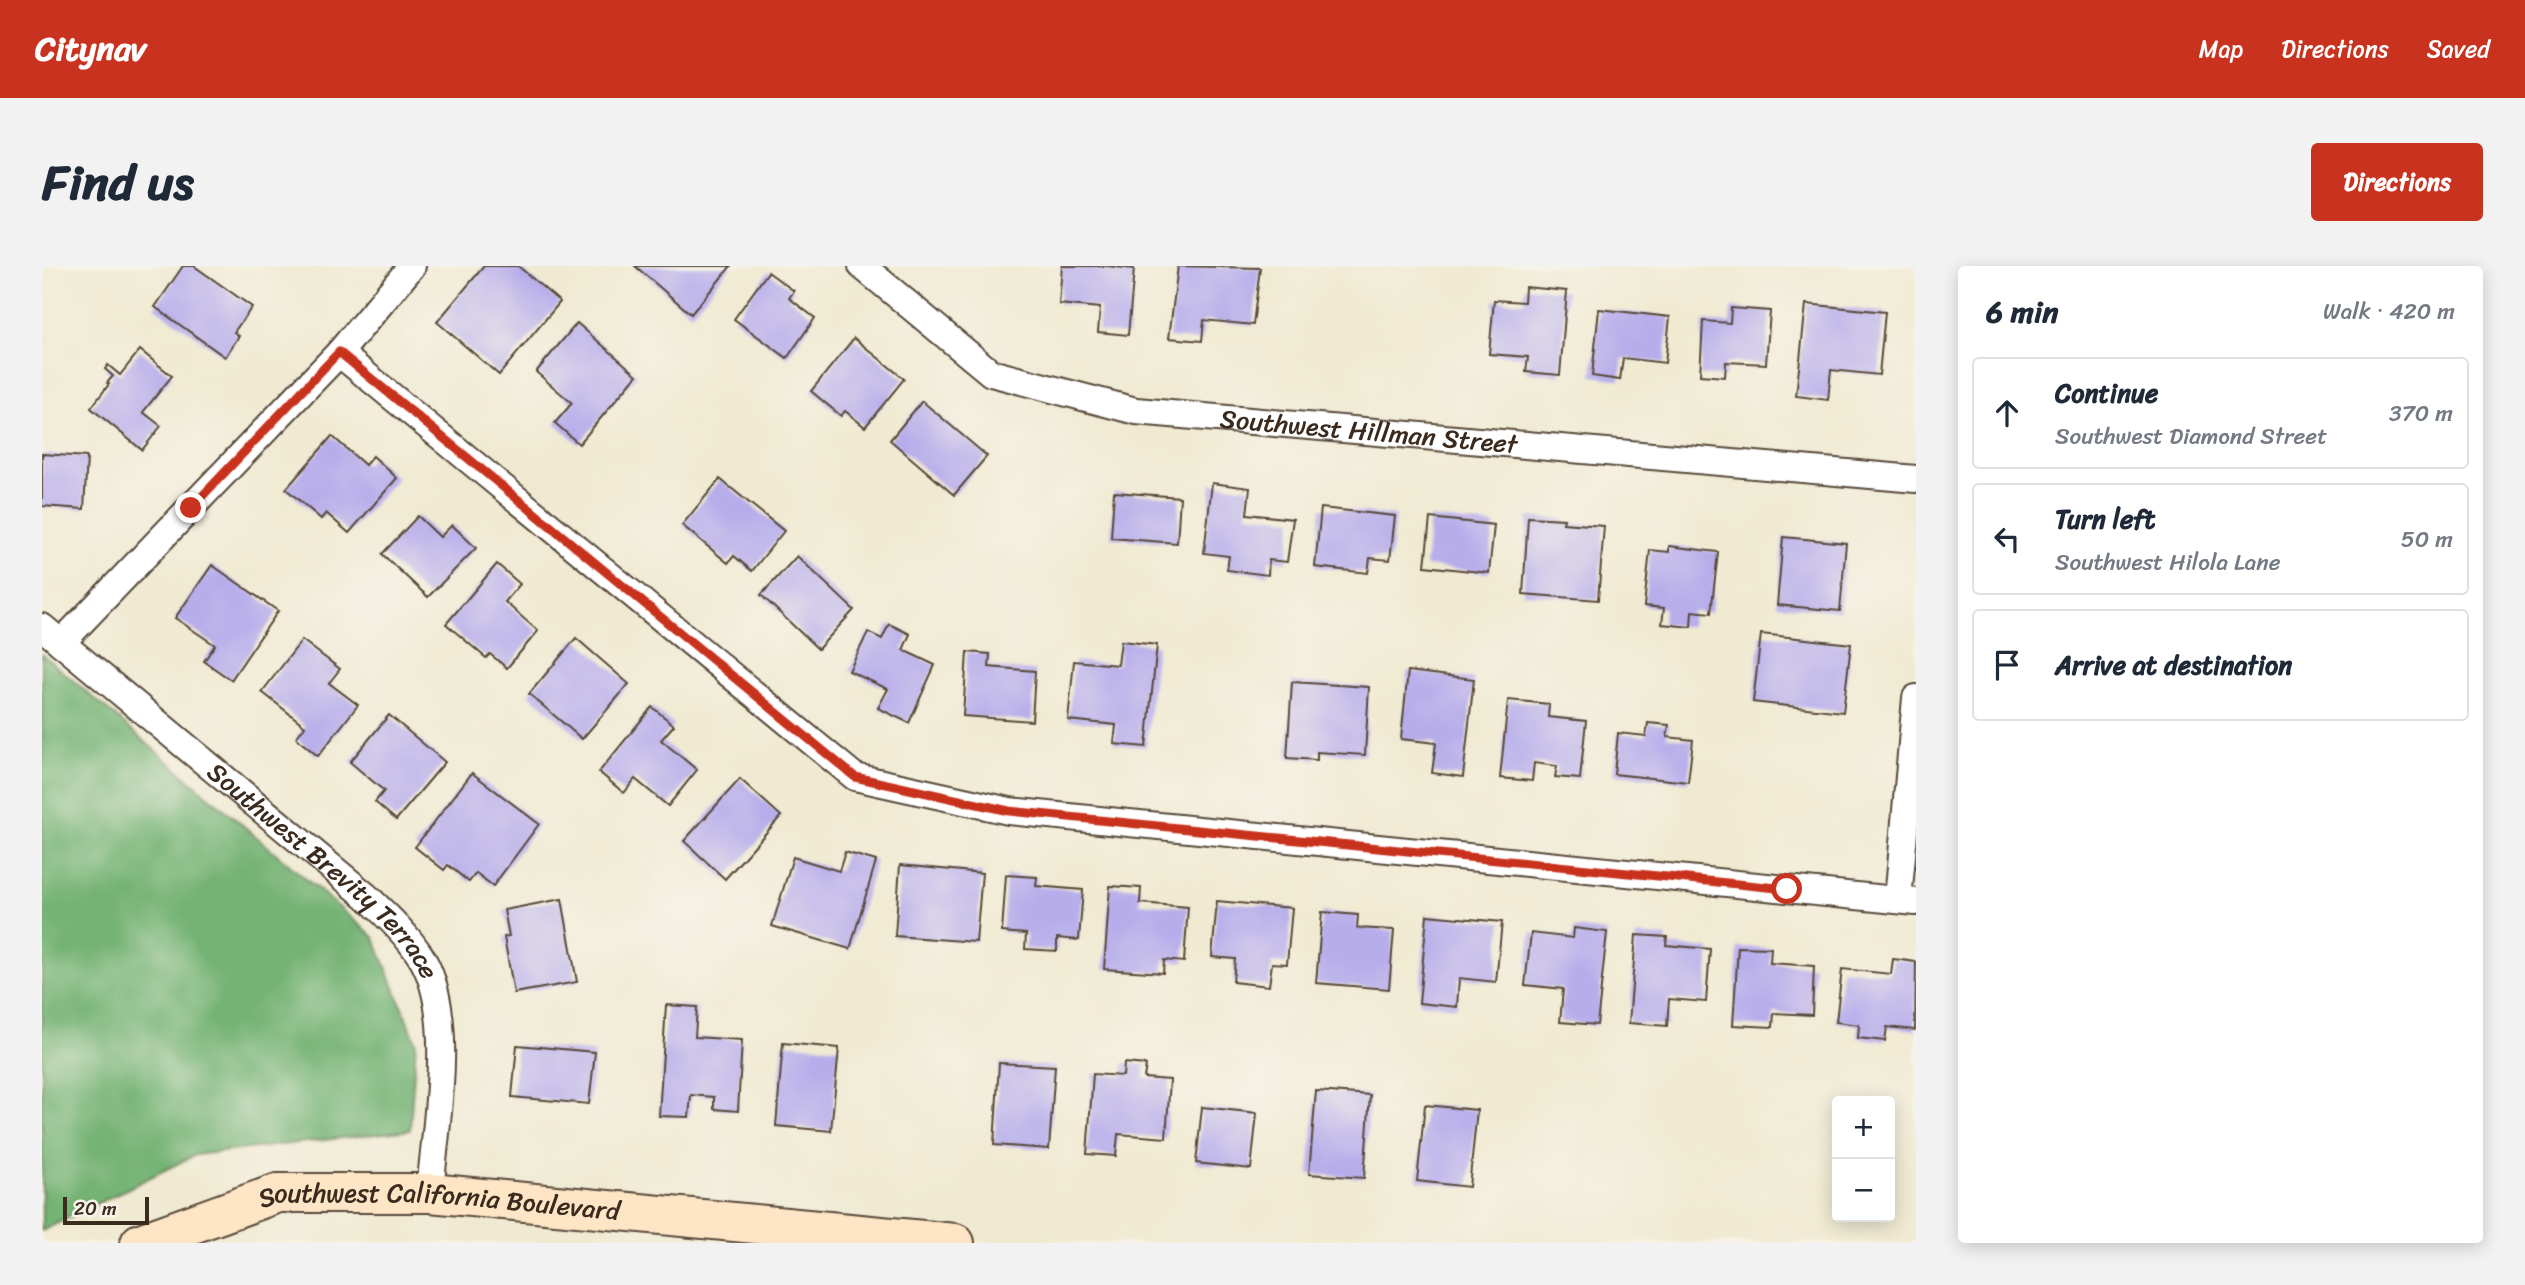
<!DOCTYPE html>
<meta charset="utf-8">
<style>
body{margin:0;font-family:Sriracha,sans-serif;background:#f2f2f3;color:#1f2937}
.controls{position:absolute;right:21px;bottom:21px;display:grid;overflow:hidden;border-radius:7px;box-shadow:0 4px 18px #0003}
.controls button{width:63px;height:63px;display:grid;place-items:center;padding:0;border:0;border-bottom:2px solid #e0e1e3;background:#fff;color:#1f2937;font:35px sans-serif}
.scale{position:absolute;left:21px;bottom:18px;width:86px;box-sizing:border-box;padding-left:7px;border:4px solid #3b2a1e;border-top:0;font-size:19px;line-height:24px;white-space:nowrap;color:#3b2a1e;-webkit-text-stroke:5px #f7f3e8;paint-order:stroke}
.stop{position:absolute;width:21px;height:21px;margin:-16px;border:5px solid #c8321e;border-radius:50%;background:#fff}
.stop.end{background:#c8321e;border-color:#fff;box-shadow:0 2px 7px #0008}
.list{margin:0;padding:0;list-style:none}
h2{display:flex;justify-content:space-between;align-items:center;height:91px;margin:0;padding:0 28px;font-size:30px}
h2 small{font-size:23px;font-weight:400;color:#747a83}
.list li{display:grid;grid-template-columns:46px 1fr auto;gap:21px;align-items:center;box-sizing:border-box;height:112px;margin:0 14px 14px;padding:0 14px;border:2px solid #e0e1e3;border-radius:7px}
.list b{display:block;font-size:26px;white-space:nowrap}
.list p{margin:0;font-size:23px;white-space:nowrap;color:#747a83}
.list em{font-size:23px;font-style:normal;color:#747a83}
.icon{flex:none;width:38px;height:38px;fill:none;stroke:currentColor;stroke-width:2;stroke-linecap:round;stroke-linejoin:round}
.map{position:relative;flex:none;width:1874px;height:977px;overflow:hidden;border-radius:7px}
header{display:flex;align-items:center;gap:42px;box-sizing:border-box;height:98px;padding:0 35px;background:#c8321e;color:#fff}
header strong{font-size:33px}
nav{display:flex;gap:38px;margin-inline-start:auto;font-size:24px}
.intro{display:flex;align-items:center;justify-content:space-between;box-sizing:border-box;height:168px;padding:0 42px}
h1{margin:0;font-size:49px}
.button{padding:18px 32px;border-radius:7px;background:#c8321e;color:#fff;font-size:24px;font-weight:700}
main{display:flex;gap:42px;padding:0 42px}
aside{flex:1;background:#fff;border-radius:7px;box-shadow:0 4px 18px #0003}
.map>svg:first-child{display:block}
.forest{fill:#74b374;stroke:#586e49;stroke-width:2}
.building{fill:#b7adeb}
.lines{fill:none;stroke-linecap:round;stroke-linejoin:round}
.street-casing{stroke:#564739;stroke-width:30}
.secondary-casing{stroke:#564739;stroke-width:42}
.street{stroke:#fff;stroke-width:26}
.secondary{stroke:#fde5c5;stroke-width:38}
.route{stroke:#c8321e;stroke-width:9}
.labels{text-anchor:middle;dominant-baseline:central;stroke-width:5;stroke-linejoin:round;paint-order:stroke}
.street-label{font-size:26px;fill:#3b2a1e;stroke:#f7f3e8}
</style>
<header>
<strong>Citynav</strong>
<nav><a>Map</a><a>Directions</a><a>Saved</a></nav>
</header>
<div class="intro"><h1>Find us</h1><a class="button">Directions</a></div>
<main>
<div class="map">
<svg width="1874" height="977" viewBox="0 0 1874 977">
<rect width="100%" height="100%" fill="#f7f3e8"/>
<filter id="ink" filterUnits="userSpaceOnUse"><feTurbulence type="fractalNoise" baseFrequency=".0143" numOctaves="2"/><feDisplacementMap in="SourceGraphic" scale="14" xChannelSelector="R" yChannelSelector="G"/><feConvolveMatrix kernelMatrix="1 2 1 2 8 2 1 2 1" color-interpolation-filters="sRGB"/></filter>
<filter id="wash" filterUnits="userSpaceOnUse"><feTurbulence type="fractalNoise" baseFrequency=".00686" numOctaves="4" result="noise"/><feDisplacementMap in="SourceGraphic" scale="28" xChannelSelector="R" yChannelSelector="G"/><feGaussianBlur stdDeviation="1.57" result="paint"/><feColorMatrix in="noise" values="0 0 0 0 0 0 0 0 0 0 0 0 0 0 0 0 0 1.4 0 .05"/><feComposite in="paint" operator="in"/></filter>
<g filter="url(#wash)">
<rect width="100%" height="100%" fill="#f0ead2"/>
<path class="forest" d="M0,388l332,283 42,105 -6,88 -215,25 -153,76z"/>
<g id="blocks">
<g class="building">
<path d="M141,0h11l58,41 -18,25 5,4 -14,21 -70,-50z"/>
<path d="M442,0h34l42,36 -61,73 -62,-53z"/>
<path d="M593,0h96l-40,48z"/>
<path d="M1020,0h45l27,3 -6,66 -30,-3 2,-24 -41,-4z"/>
<path d="M1136,0l82,2 -7,57 -49,-5 -2,21 -33,-3z"/>
<path d="M726,6l26,19 -5,7 26,20 -28,40 -53,-39z"/>
<path d="M1483,21l42,4 -7,84 -34,-3 2,-15 -39,-3 5,-54 30,2z"/>
<path d="M1764,38l79,8 -6,63 -48,-5 -3,30 -32,-4z"/>
<path d="M1689,42l39,3 -4,53 -40,-2 -1,15 -25,-2 3,-54 27,2z"/>
<path d="M1557,43l71,8 -5,46 -42,-5 -3,22 -28,-4z"/>
<path d="M535,57l60,52 -58,69 -24,-21 17,-20 -36,-31z"/>
<path d="M812,72l50,41 -39,48 -20,-16 -4,5 -30,-25z"/>
<path d="M98,84l32,26 -29,36 18,14 -19,24 -51,-42 18,-24 -2,-1 6,-7 -8,-7 3,-4 12,10z"/>
<path d="M880,135l65,55 -33,39 -64,-55z"/>
<path d="M290,170l33,29 8,-9 24,22 -48,55 -23,-20 -5,6 -35,-30z"/>
<path d="M0,188l45,3 -3,52 -42,-3z"/>
<path d="M678,213l64,52 -32,40 -18,-15 -6,7 -46,-38z"/>
<path d="M1170,217l38,5 -3,26 46,5 -6,43 -18,-2 -1,15 -41,-5 2,-14 -25,-3z"/>
<path d="M1072,226l66,5 -3,46 -66,-5z"/>
<path d="M1279,242l74,8 -5,44 -20,-2 -2,15 -53,-6z"/>
<path d="M376,250l22,21 12,-12 24,23 -48,49 -46,-43z"/>
<path d="M1486,251l36,2 -1,4 41,3 -6,74 -75,-6z"/>
<path d="M1388,252l64,7 -5,48 -64,-7z"/>
<path d="M1741,271l63,6 -6,68 -63,-6z"/>
<path d="M1627,280l49,6 -7,61 -19,-2 -1,16 -29,-3 2,-16 -20,-2 6,-56 19,2z"/>
<path d="M755,290l57,54 -36,39 -57,-54z"/>
<path d="M455,298l23,20 -15,18 33,29 -31,37 -17,-14 -4,4 -40,-34z"/>
<path d="M170,299l66,46 -47,69 -27,-19 11,-16 -40,-27z"/>
<path d="M847,358l21,10 -7,16 32,15 -26,58 -31,-15 10,-19 -39,-18 19,-39 14,7z"/>
<path d="M1719,368l90,10 -8,68 -90,-10z"/>
<path d="M534,372l53,46 -47,55 -53,-45z"/>
<path d="M260,374l38,29 -11,14 29,22 -40,51 -22,-18 9,-12 -43,-34z"/>
<path d="M1079,375l36,4 -11,102 -32,-3 2,-19 -48,-5 6,-59 44,4z"/>
<path d="M925,386l23,2 -1,13 46,4 -3,50 -69,-5z"/>
<path d="M1366,405l66,8 -11,98 -31,-4 4,-30 -35,-4z"/>
<path d="M1250,416l77,5 -4,68 -48,-3v8l-30,-2z"/>
<path d="M1466,434l41,4 -1,13 38,4 -6,58 -25,-2 2,-11 -23,-3 -2,18 -32,-3z"/>
<path d="M610,441l22,18 -13,15 36,30 -29,36 -33,-27 -11,14 -25,-21z"/>
<path d="M347,449l56,47 -49,58 -21,-18 9,-11 -34,-29z"/>
<path d="M1606,457l21,2 -2,12 26,3 -5,42 -74,-8 4,-41 28,3z"/>
<path d="M430,507l67,51 -46,62 -17,-13 -7,9 -21,-17 -4,5 -29,-23z"/>
<path d="M698,513l41,37 -56,63 -41,-38z"/>
<path d="M803,586l31,9 -26,88 -78,-23 21,-69 46,14z"/>
<path d="M858,599l82,8 -6,69 -81,-6z"/>
<path d="M964,609l31,2 -1,9 47,4 -4,50 -22,-2v13l-32,-2 1,-15 -24,-2z"/>
<path d="M1068,620l31,2 -1,15 48,4 -4,55 -20,-2 -1,13 -59,-4z"/>
<path d="M520,633l15,83 -63,11 -10,-56 5,-1 -5,-26z"/>
<path d="M1175,635l75,7 -5,56 -15,-1 -3,23 -36,-4 2,-23 -23,-2z"/>
<path d="M1280,646l36,3 -1,13 37,2 -5,59 -73,-6z"/>
<path d="M1385,649l75,7 -6,60 -37,-4 -2,29 -38,-4z"/>
<path d="M1532,662l33,4 -10,93 -37,-3 3,-33 -38,-4 6,-52 42,5z"/>
<path d="M1594,669l31,2 -1,8 44,4 -4,53 -37,-3 -2,27 -38,-3z"/>
<path d="M1696,681l33,1 -1,15 44,3 -2,49 -38,-2 -1,14 -40,-2z"/>
<path d="M1851,693l23,3 -1,68 -28,-3 -2,14 -27,-3 1,-13 -23,-3 6,-53 49,5z"/>
<path d="M624,739l31,2 -2,30 47,3 -4,71 -24,-2v-12l-23,-2 -2,22 -30,-1z"/>
<path d="M741,777l56,5 -8,83 -55,-5z"/>
<path d="M475,779l78,7 -6,52 -77,-7z"/>
<path d="M957,797l56,3 -6,83 -55,-4z"/>
<path d="M1082,797l22,2 -2,13 26,2 -4,58 -48,-4 -2,22 -29,-2 6,-80 30,2z"/>
<path d="M1274,825l54,4 -6,83 -55,-4z"/>
<path d="M1383,839l52,5 -8,77 -52,-6z"/>
<path d="M1160,841l55,6 -6,56 -55,-6z"/>
</g>
</g>
</g>
<g filter="url(#ink)">
<use href="#blocks" fill-opacity="0" stroke="#564739" stroke-width="2"/>
<g class="lines">
<defs>
<g id="street">
<path id="s1" d="M820,0l129,107 145,38 780,68"/>
<path d="M297,87l516,424 154,34 907,91"/>
<path id="s2" d="M0,361l324,269c21,20 42,39 57,64 33,59 12,166 7,233"/>
<path d="M19,377l278,-290 73,-87"/>
<path d="M1856,634l18,-202"/>
</g>
<g id="secondary">
<path id="s3" d="M98,977l138,-50h152l525,50"/>
</g>
</defs>
<use href="#street" class="street-casing"/>
<use href="#secondary" class="secondary-casing"/>
<use href="#street" class="street"/>
<use href="#secondary" class="secondary"/>
</g>
</g>
<g class="lines" filter="url(#ink)">
<path class="route" d="M149,242l148,-156 516,425 154,34 778,78"/>
</g>
<g class="labels">
<g class="street-label">
<text stroke="none"><textPath href="#s1" startOffset="551">Southwest Hillman Street</textPath></text>
<text stroke="none"><textPath href="#s2" startOffset="373">Southwest Brevity Terrace</textPath></text>
<text stroke="none"><textPath href="#s3" startOffset="308">Southwest California Boulevard</textPath></text>
</g>
</g>
</svg>
<div class="controls">
<button>+</button>
<button>−</button>
</div>
<div class="scale">20 m</div>
<div class="stop" style="left:1745px;top:623px"></div>
<div class="stop end" style="left:149px;top:242px"></div>
</div>
<aside>
<h2>6 min<small>Walk · 420 m</small></h2>
<ul class="list">
<li><svg class="icon" aria-label="ahead" viewBox="0 0 24 24"><path d="M12 20V5M6 11l6-6 6 6"/></svg><div><b>Continue</b><p>Southwest Diamond Street</p></div><em>370 m</em></li>
<li><svg class="icon" aria-label="left" viewBox="0 0 24 24"><path d="M17 20v-9H6M10 6l-5 5 5 5"/></svg><div><b>Turn left</b><p>Southwest Hilola Lane</p></div><em>50 m</em></li>
<li><svg class="icon" aria-label="arrive" viewBox="0 0 24 24"><path d="M6 21V4h12l-3 4 3 4H6"/></svg><div><b>Arrive at destination</b></div></li>
</ul>
</aside>
</main>
